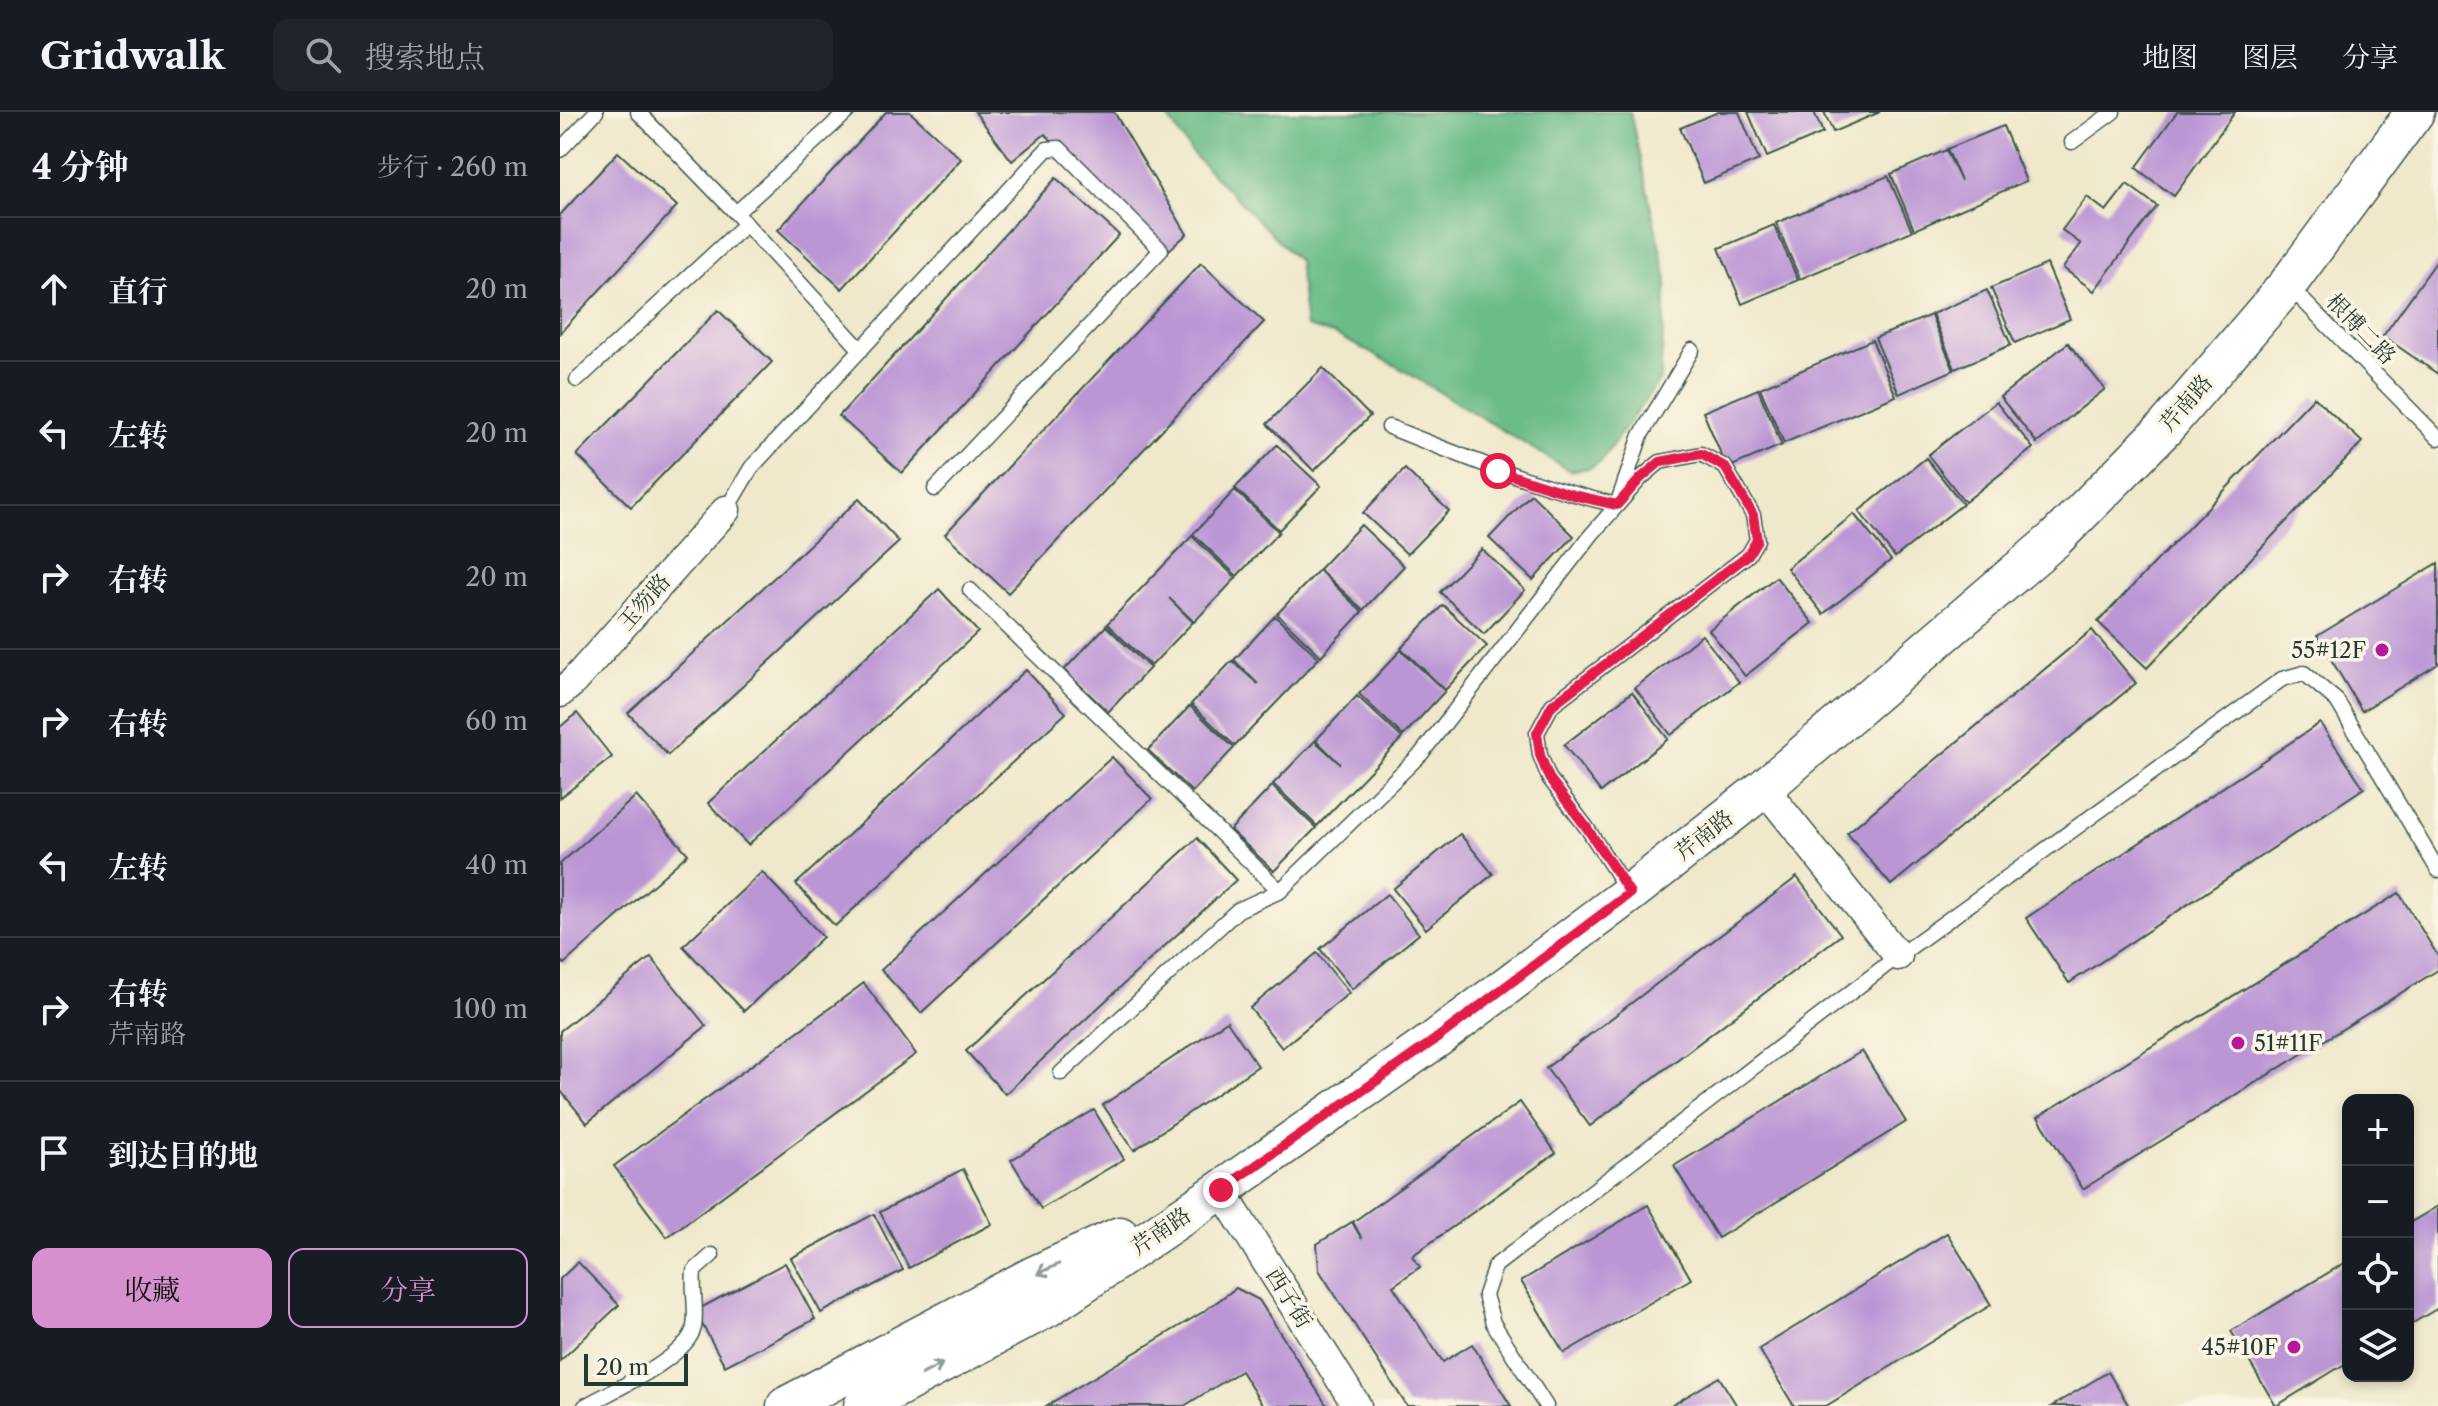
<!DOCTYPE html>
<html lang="zh">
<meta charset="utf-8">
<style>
body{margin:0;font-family:"Libre Caslon Text","Noto Serif SC",serif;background:#20242c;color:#f1f3f6}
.controls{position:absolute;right:24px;bottom:24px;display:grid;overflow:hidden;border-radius:16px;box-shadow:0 4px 12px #0003}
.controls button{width:72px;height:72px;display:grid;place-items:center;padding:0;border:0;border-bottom:2px solid #363941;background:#171b24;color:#f1f3f6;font:40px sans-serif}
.scale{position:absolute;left:24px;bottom:20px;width:104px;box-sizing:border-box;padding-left:8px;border:4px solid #1f3d34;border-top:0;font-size:22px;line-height:28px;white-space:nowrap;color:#1f3d34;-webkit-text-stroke:6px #fcf5e5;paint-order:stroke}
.stop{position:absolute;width:24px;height:24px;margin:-18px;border:6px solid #e11d48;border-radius:50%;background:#fff}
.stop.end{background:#e11d48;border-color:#fff;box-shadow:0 2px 8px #0008}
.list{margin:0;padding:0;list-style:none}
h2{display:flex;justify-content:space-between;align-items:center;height:104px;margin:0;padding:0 32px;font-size:34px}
h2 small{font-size:26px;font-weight:400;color:#9ea1a6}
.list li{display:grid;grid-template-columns:52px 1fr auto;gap:24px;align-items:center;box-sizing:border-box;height:144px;padding:0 32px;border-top:2px solid #363941}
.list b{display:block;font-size:30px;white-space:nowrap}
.list p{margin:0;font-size:26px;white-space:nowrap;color:#9ea1a6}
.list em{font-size:26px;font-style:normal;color:#9ea1a6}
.actions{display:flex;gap:16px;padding:24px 32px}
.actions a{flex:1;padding:18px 0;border:2px solid #d690ce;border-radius:16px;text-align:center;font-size:28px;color:#d690ce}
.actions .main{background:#d690ce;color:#111}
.icon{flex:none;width:44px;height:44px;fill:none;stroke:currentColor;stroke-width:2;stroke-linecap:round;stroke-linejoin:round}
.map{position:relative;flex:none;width:1878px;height:1294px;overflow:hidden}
header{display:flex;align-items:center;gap:48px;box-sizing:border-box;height:112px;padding:0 40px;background:#171b24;border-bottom:2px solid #363941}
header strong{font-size:38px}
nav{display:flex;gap:44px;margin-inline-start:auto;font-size:28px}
.search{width:560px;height:72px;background:#20242c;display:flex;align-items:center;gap:20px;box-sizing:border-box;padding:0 28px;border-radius:16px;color:#9ea1a6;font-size:30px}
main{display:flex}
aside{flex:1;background:#171b24}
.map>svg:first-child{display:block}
.forest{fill:#6bbc88;stroke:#457c5e;stroke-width:2}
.building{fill:#bb96d5}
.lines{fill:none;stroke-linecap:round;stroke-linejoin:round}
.service-casing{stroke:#3e574b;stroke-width:17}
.minor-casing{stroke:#3e574b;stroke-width:31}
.secondary-casing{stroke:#3e574b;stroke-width:41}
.service{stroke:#fff;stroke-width:14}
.minor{stroke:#fff;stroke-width:28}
.secondary{stroke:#fff;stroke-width:38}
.oneway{stroke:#8f9e9a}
.route{stroke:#e11d48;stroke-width:10}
.poi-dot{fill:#b5179e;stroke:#fcf5e5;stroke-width:3}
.labels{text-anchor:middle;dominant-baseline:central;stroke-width:7;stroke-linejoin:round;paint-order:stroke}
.street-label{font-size:22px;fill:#1f3d34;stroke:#fcf5e5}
.poi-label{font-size:22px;fill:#1f3d34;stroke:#fcf5e5;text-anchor:end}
</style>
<header>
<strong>Gridwalk</strong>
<div class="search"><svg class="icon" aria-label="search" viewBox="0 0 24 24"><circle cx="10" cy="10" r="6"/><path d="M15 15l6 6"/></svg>搜索地点</div>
<nav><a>地图</a><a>图层</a><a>分享</a></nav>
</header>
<main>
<aside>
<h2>4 分钟<small>步行 · 260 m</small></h2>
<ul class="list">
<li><svg class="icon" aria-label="ahead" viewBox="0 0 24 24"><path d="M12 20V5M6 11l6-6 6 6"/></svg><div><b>直行</b></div><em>20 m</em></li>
<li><svg class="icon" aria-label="left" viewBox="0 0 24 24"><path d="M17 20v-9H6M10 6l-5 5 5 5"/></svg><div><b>左转</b></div><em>20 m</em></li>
<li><svg class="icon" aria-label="right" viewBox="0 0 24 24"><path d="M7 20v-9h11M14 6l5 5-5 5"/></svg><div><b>右转</b></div><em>20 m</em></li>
<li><svg class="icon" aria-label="right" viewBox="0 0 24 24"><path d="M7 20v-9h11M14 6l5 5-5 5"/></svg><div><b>右转</b></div><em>60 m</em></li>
<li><svg class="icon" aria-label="left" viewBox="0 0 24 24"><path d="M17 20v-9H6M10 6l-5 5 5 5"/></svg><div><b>左转</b></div><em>40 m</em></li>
<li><svg class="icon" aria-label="right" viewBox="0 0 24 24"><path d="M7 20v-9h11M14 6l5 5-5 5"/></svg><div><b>右转</b><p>芹南路</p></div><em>100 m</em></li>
<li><svg class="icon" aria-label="arrive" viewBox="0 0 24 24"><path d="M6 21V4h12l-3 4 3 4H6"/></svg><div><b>到达目的地</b></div></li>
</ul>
<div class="actions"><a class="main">收藏</a><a>分享</a></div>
</aside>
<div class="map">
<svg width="1878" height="1294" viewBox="0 0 1878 1294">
<rect width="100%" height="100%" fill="#fcf5e5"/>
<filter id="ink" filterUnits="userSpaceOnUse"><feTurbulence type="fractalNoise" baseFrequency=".0125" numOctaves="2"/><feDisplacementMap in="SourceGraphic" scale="16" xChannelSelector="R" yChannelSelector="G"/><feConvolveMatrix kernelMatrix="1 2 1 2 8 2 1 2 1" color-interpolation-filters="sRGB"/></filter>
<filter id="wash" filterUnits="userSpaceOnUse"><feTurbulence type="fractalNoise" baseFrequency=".006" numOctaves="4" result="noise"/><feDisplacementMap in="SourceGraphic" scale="32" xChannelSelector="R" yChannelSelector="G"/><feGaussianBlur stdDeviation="1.8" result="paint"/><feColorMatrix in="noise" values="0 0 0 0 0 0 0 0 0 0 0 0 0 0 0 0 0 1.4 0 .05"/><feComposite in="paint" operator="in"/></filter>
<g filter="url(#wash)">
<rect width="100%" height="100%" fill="#efe8cb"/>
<path class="forest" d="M604,0h466l37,168 -7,100 -60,82 -10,6 -20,3 -174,-105 -60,-31 -30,-8 -8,-66 -105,-107z"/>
<g id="blocks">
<g class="building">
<path d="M326,0h24l51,47 -119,130 -64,-59z"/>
<path d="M415,0h139l73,122 -19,17 -123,-117 -33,27z"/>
<path d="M1158,0h21l20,48 -55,23 -24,-55z"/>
<path d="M1188,0h66l9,21 -56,24z"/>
<path d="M1264,0h56l-47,20z"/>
<path d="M1617,0h58l-61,84 -38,-28z"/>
<path d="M1443,14l23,55 -112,49 -23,-56 55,-24 15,31 -14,-32z"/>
<path d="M58,40l59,54 -117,127v-118z"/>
<path d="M1328,64l24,55 -112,48 -24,-56z"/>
<path d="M496,66l63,57 -217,238 -63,-57z"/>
<path d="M1567,72l30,22 -63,85 -31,-23 18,-24 -19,-14 25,-33 19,14z"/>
<path d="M1214,113l24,55 -56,24 -23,-56z"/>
<path d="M1876,150l2,2v110l-55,-38z"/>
<path d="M641,151l63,59 -256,271 -63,-59z"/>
<path d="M1487,152l23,55 -55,24 -24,-55z"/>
<path d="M1427,178l24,55 -56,24 -23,-55z"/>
<path d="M158,198l54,52 -141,145 -54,-52z"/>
<path d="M1371,203l23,55 -55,24 -24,-56z"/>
<path d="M1312,228l24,56 -112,47 -24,-55z"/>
<path d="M1508,231l37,46 -68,54 -37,-46z"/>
<path d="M763,256l47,48 -56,55 -47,-47z"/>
<path d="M1198,277l24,56 -55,23 -24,-56z"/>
<path d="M1754,285l48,45 -215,226 -49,-46z"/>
<path d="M1436,290l37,46 -68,54 -37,-47z"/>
<path d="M717,333l44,41 -42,44 -44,-42z"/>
<path d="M1366,346l37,46 -68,53 -36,-46z"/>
<path d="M845,357l44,42 -42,43 -44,-41z"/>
<path d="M675,378l44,42 -42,44 -44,-42z"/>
<path d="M971,382l43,42 -41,44 -44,-42z"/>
<path d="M299,387l40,43 -231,213 -40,-42z"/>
<path d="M1294,402l37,46 -68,54 -36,-46z"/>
<path d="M801,413l43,41 -41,44 -44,-41z"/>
<path d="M632,424l44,42 -42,44 -25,-24 24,24 -42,44 -44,-42z"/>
<path d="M922,437l43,41 -41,44 -44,-42z"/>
<path d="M1878,451v101l-76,47 -45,-75z"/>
<path d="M759,458l43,42 -41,44 -44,-42z"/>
<path d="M1216,465l37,46 -68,53 -36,-46z"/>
<path d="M379,477l39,43 -230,213 -40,-42z"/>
<path d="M883,493l44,41 -42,44 -44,-42z"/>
<path d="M715,504l44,42 -84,88 -44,-42 41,-43 26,23 -24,-24z"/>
<path d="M546,514l44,42 -42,44 -44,-42z"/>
<path d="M1532,518l44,53 -245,202 -44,-52z"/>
<path d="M1142,523l37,47 -68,53 -36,-47z"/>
<path d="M841,538l44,41 -42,45 -44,-42z"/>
<path d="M466,558l40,43 -231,213 -39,-42z"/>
<path d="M1072,580l36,47 -67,53 -37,-47z"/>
<path d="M797,584l45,42 -85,88 -44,-42 42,-43 25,23 -24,-24z"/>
<path d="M630,594l44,42 -42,44 -44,-42z"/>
<path d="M17,601l35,44 -52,41v-71z"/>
<path d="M1760,611l44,65 -295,195 -43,-65z"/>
<path d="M552,645l40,42 -231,214 -40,-43z"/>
<path d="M712,674l44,42 -42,43 -44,-41z"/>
<path d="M76,684l52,58 -124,110 -4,-4v-96z"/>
<path d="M900,722l33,40 -67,55 -33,-40z"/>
<path d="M637,726l39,42 -231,214 -39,-43z"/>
<path d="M202,760l61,65 -79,74 -61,-65z"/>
<path d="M1237,765l44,58 -251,191 -44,-58z"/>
<path d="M1839,781l39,63v14l-355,219 -45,-72z"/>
<path d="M827,782l32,40 -67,55 -32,-40z"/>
<path d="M757,841l32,40 -67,55 -32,-40z"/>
<path d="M91,845l55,69 -119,97 -27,-33v-59z"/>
<path d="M304,871l52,71 -249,183 -53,-71z"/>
<path d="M667,909l31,45 -124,84 -31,-45z"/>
<path d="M1302,939l44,71 -188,116 -44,-72z"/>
<path d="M960,990l36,51 -144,103 8,11 -27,19 50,76 29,-18 39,62h-104l-88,-136 -2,-26 35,-22 10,17 -9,-17z"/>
<path d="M534,998l30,49 -83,50 -30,-49z"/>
<path d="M403,1057l29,55 -83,44 -29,-56z"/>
<path d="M1088,1093l43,74 -127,74 -43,-72z"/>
<path d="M1878,1094v102l-30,18v-102z"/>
<path d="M314,1102l29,56 -82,43 -30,-55z"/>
<path d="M1387,1121l44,72 -165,101h-32l-35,-57z"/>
<path d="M1788,1149v101l-72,44 -45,-75z"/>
<path d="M18,1150l41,43 -59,56v-82z"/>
<path d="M225,1151l30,56 -90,47 -30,-55z"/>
<path d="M676,1176l23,12 68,106h-64l-22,-35 -57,35h-138l157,-94z"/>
<path d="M1548,1260l21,34h-77z"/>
<path d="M1159,1265l18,29h-66z"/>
</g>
</g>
</g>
<g filter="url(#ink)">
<use href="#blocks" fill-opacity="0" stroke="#3e574b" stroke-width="2"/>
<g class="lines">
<defs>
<g id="service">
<path d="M78,0l98,101 125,137"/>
<path d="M1512,30l41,-30"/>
<path d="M0,38l36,-38"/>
<path d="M176,101l111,-101"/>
<path d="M1728,173l150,153"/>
<path d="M17,268l169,-156"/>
<path d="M829,315c75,30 149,60 228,78l24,-70 51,-85"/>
<path d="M166,398l25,-42 296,-319 12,-1 102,102 -226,239"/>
<path d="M410,478l310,301"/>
<path d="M501,961l177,-163 42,-19 141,-137 171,-220 49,-56 19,-16 41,-8 24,13 28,48 4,25 -9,15 -196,150 -15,28 3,22 9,23 38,50 42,65"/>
<path d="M25,1294c26,-15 103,-48 109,-79 3,-17 -2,-38 0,-56l18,-16"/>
<path d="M986,1294l-53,-83 -8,-28 10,-29 403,-310 384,-277 22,-6 33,28 101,169"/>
</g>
<g id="minor">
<path d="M0,581l12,-10 154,-173"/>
<path d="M1204,676l134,168"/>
<path d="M661,1078l136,216"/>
</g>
<g id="secondary">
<path d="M226,1294l247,-130 87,-40"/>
<path d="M303,1294l184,-98 174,-118 215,-151 194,-146 134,-105 291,-249 110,-111 123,-144 127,-172"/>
</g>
</defs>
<use href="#service" class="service-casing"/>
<use href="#minor" class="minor-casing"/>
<use href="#secondary" class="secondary-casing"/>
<use href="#service" class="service"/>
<use href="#minor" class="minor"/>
<use href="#secondary" class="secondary"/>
</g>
<defs><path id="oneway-shaft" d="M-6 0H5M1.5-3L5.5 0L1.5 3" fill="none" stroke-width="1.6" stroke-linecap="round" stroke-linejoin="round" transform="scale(2)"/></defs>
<g class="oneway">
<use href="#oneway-shaft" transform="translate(488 1157) rotate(155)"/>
<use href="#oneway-shaft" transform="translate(372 1257) rotate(-28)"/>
</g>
</g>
<g class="lines" filter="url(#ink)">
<path class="route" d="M661,1078l215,-151 194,-146 -43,-65 -38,-50 -9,-23 -3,-22 15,-28 196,-150 9,-15 -4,-25 -28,-48 -24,-13 -41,8 -19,16 -24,27 -44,-10 -75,-24"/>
</g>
<g class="poi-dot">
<circle cx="1822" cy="538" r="8"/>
<circle cx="1678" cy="931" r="8"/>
<circle cx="1734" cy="1235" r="8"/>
</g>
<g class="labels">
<g class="street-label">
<text transform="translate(1801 217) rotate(46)">根博二路</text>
<text transform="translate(1626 291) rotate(-49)">芹南路</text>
<text transform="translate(84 490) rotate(-49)">玉笏路</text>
<text transform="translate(1144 723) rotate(-38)">芹南路</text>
<text transform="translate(601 1119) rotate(-34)">芹南路</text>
<text transform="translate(729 1186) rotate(58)">西子街</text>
</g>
<g class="poi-label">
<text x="1806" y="538">55#12F</text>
<text x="1694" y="931" text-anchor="start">51#11F</text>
<text x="1718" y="1235">45#10F</text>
</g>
</g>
</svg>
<div class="controls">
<button>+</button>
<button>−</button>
<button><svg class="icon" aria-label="locate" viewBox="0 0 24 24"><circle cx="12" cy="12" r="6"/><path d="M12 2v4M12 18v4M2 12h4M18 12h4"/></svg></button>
<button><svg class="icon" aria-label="layers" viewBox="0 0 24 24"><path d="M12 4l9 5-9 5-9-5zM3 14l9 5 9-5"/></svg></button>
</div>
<div class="scale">20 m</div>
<div class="stop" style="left:938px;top:359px"></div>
<div class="stop end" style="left:661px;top:1078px"></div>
</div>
</main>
